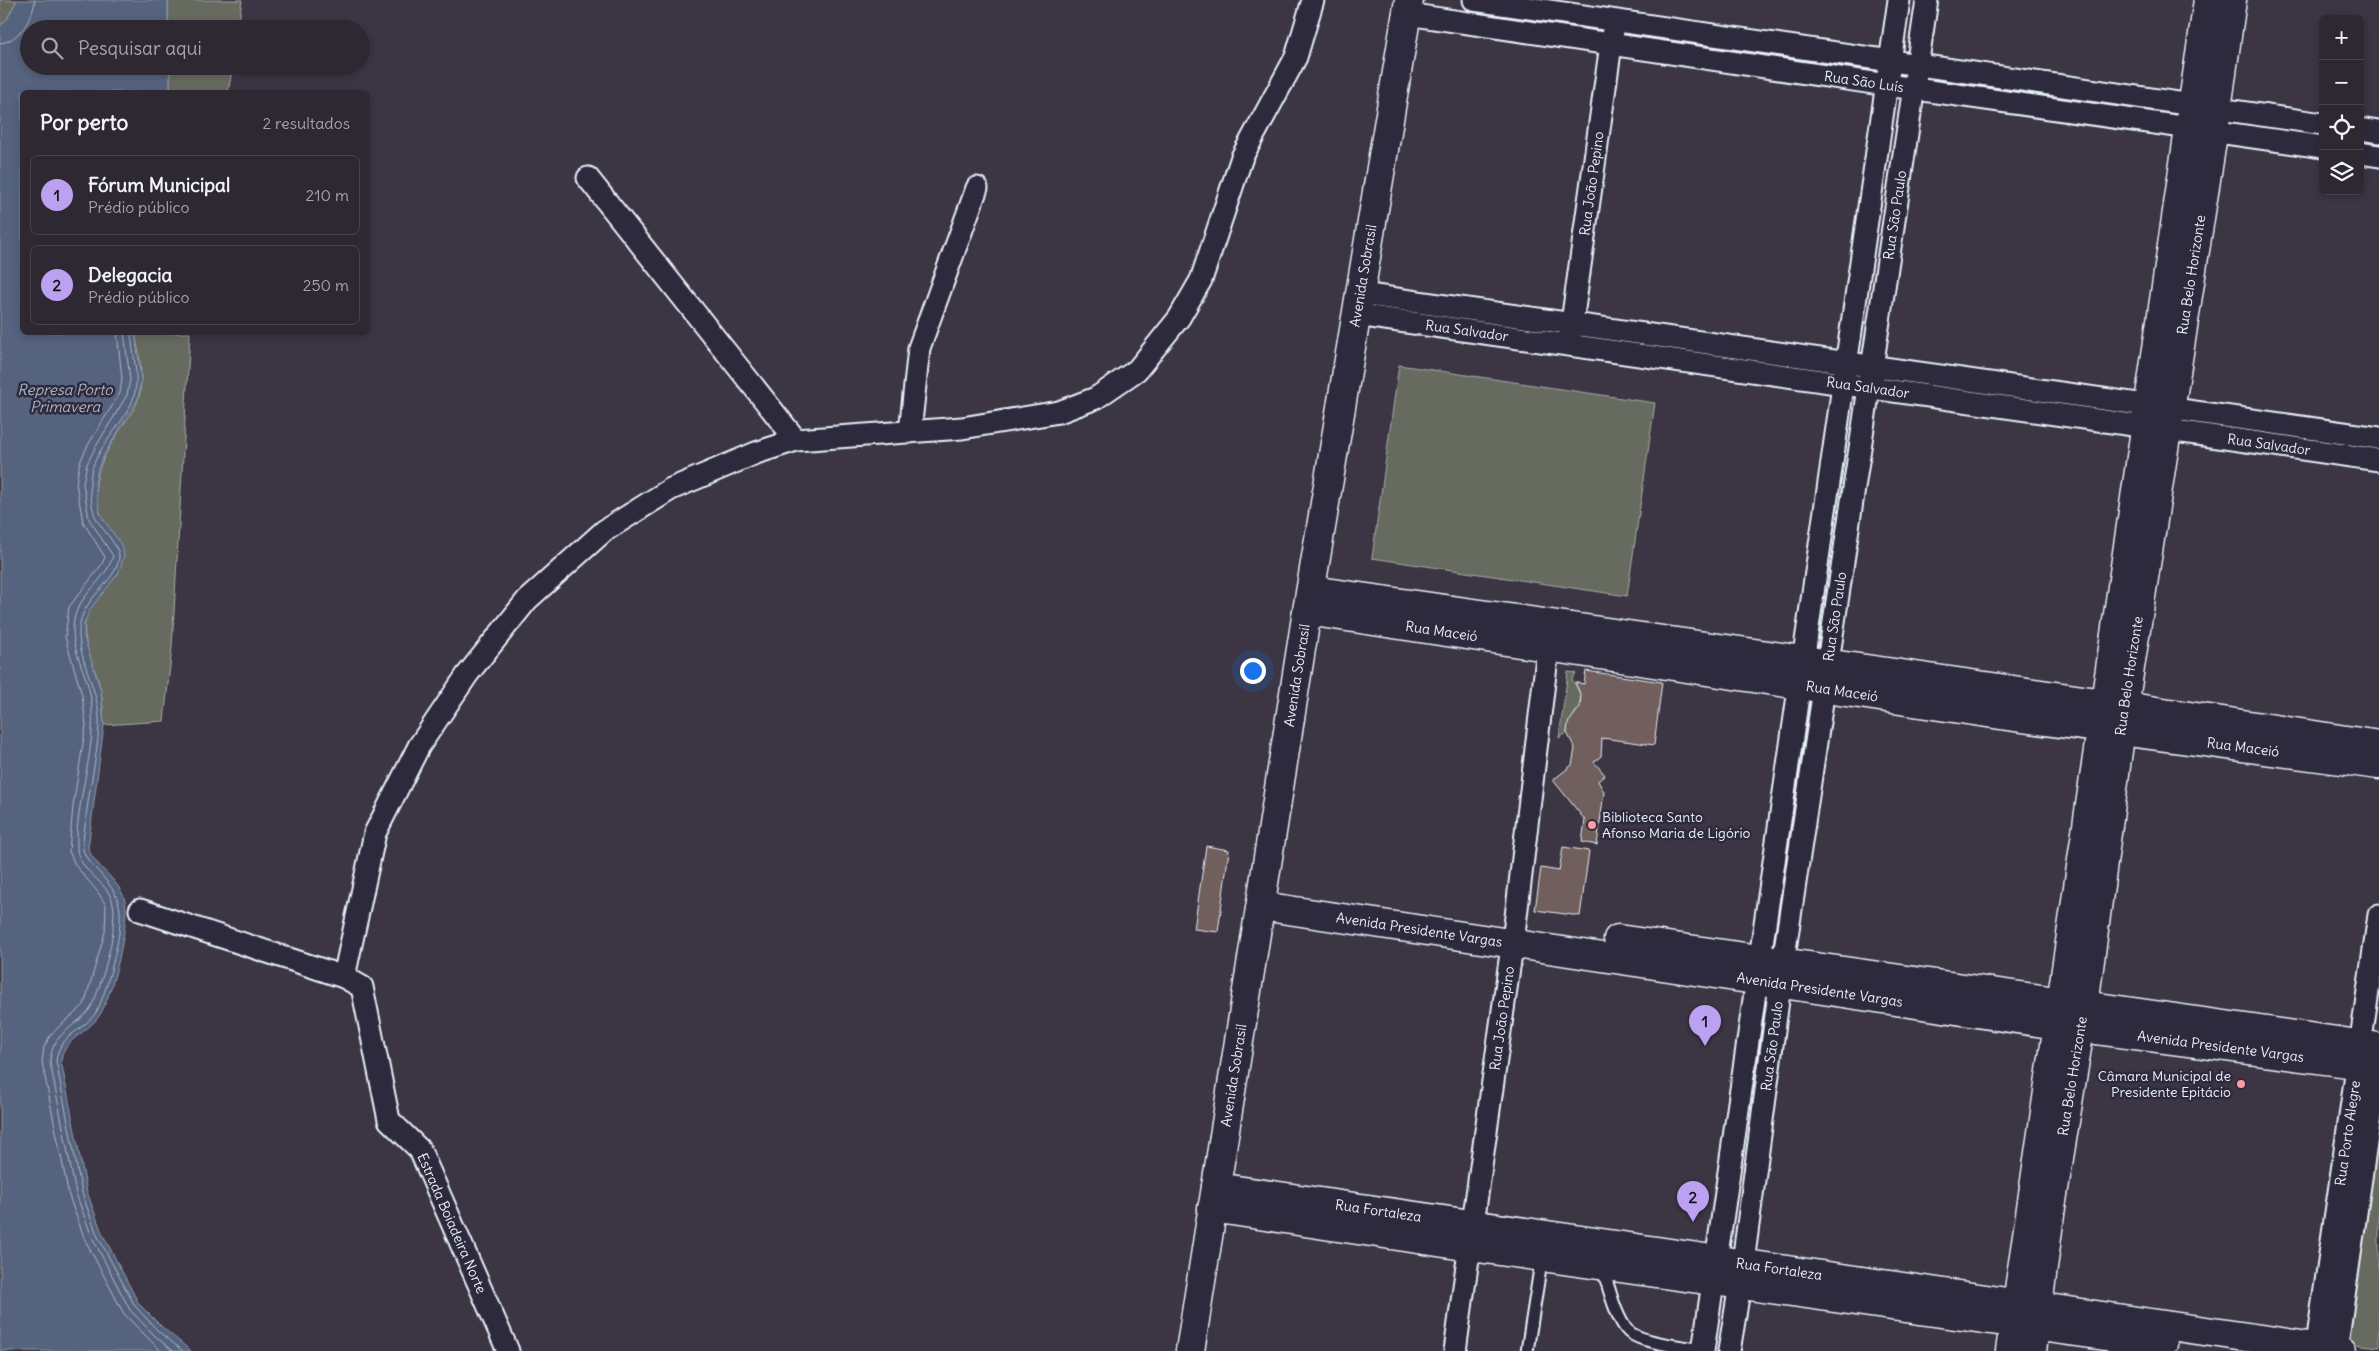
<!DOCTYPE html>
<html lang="pt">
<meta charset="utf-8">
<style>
body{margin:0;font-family:Delius,sans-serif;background:#35303a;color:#f1f3f6}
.controls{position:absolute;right:15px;top:15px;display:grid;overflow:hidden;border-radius:8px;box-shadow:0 2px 8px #0003}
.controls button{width:45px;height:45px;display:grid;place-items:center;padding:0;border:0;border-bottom:1px solid #48444d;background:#2d2832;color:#f1f3f6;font:25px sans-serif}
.you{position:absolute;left:1252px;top:670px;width:18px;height:18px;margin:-12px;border:4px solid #fff;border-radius:50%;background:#1a73e8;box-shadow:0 0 0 8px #1a73e833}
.badge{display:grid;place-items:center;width:32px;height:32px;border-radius:50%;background:#bca0f2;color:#111;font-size:16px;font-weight:700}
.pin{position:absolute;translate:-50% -41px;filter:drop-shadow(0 1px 2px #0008)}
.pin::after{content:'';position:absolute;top:26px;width:18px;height:15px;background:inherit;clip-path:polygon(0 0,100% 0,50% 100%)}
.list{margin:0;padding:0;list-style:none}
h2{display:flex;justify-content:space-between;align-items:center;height:65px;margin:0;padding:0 20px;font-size:21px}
h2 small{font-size:16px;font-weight:400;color:#a7a6ac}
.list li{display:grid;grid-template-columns:32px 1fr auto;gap:15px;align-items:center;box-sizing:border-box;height:80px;margin:0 10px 10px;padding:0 10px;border:1px solid #48444d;border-radius:8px}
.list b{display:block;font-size:19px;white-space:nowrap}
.list p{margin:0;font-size:16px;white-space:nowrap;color:#a7a6ac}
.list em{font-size:16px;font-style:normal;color:#a7a6ac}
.icon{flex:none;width:28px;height:28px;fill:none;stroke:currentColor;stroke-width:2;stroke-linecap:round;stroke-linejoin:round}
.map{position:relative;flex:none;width:2379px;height:1351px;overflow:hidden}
.search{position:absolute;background:#2d2832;box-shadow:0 2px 8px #0003;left:20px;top:20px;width:350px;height:55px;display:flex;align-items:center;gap:12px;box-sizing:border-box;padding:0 18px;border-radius:28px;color:#a7a6ac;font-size:19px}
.panel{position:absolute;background:#2d2832;box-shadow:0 2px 8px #0003;left:20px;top:90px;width:350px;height:245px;border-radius:8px}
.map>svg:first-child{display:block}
.green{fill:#666b5e;stroke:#a7aeab}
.water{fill:#54637e;stroke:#8f9caf}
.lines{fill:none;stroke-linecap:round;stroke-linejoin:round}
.shore{stroke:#adb8c7;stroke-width:1}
.building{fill:#705f5d;stroke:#e8f1f8}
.service-casing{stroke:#e8f1f8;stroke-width:15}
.minor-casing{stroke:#e8f1f8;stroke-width:25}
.tertiary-casing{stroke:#e8f1f8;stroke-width:31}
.secondary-casing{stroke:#e8f1f8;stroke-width:31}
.primary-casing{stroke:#e8f1f8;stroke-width:31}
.service{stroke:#2f2a3d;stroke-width:11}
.minor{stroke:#2f2a3d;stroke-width:21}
.tertiary{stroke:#2f2a3d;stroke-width:28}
.secondary{stroke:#2f2a3d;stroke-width:28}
.primary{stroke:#2f2a3d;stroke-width:28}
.poi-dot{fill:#ff9aa2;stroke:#2f2a3d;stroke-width:2}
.labels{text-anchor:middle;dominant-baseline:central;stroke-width:5;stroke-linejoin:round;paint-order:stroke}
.street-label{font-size:14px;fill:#e8f1f8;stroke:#2f2a3d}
.poi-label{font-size:14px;fill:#e8f1f8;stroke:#2f2a3d;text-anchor:start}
.water-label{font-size:15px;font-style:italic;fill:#adb8c7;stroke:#2f2a3d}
</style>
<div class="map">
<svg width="2379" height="1351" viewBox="0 0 2379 1351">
<rect width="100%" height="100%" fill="#3c3543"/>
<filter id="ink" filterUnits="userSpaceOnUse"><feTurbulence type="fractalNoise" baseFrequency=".02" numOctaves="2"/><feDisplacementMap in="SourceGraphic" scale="10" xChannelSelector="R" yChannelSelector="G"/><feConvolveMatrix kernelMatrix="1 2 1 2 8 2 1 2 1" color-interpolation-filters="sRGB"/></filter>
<g filter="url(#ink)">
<g class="green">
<path d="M0,0h17l-10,19 -7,7z"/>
<path d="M168,0h74l-4,29h-70z"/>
<path d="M170,66h63l-5,26h-58z"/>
<path d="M135,333h55l-18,314 -8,74 -60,4c-1,-11 -1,-23 -3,-34 -6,-26 -21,-48 -15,-76l36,-69c-36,-41 -33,-69 -4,-113 7,-11 17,-23 21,-36 5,-21 0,-43 -4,-64z"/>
<path d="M1399,365l256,38 -28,193 -255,-38z"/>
<path d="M1568,672l8,1 -4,7c20,26 -2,29 -5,53l-8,5z"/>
<path d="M2379,1094v253l-32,-4z"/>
</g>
<path class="water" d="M17,0h151v29h-139v37h141v26h-148v240l113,1 6,47 -3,19 -33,54 -7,15 -3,16 5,30 22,32 2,10 -6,18 -27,34 -7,16v13l17,54 3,34 -16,123c7,20 32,31 37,53 5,21 -13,97 -26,115 -12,18 -35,22 -38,45l26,131 15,41 37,71 23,23 29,24h-191v-1325l7,-7z"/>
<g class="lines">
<g class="shore">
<path d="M0,43c18,-1 34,-26 35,-43"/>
<path d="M117,332l5,47 -2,14 -32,52 -8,17 -4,21 7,39 22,35 -3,7 -33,43 -4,30 17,58 4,30 -13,81 -4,45 6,14 22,26 9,14 -1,27 -21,73 -33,29 -7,13 -2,15 27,134 16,44 39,74 37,37"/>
<path d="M124,332l6,47 -3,16 -32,53 -8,16 -4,19 6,36 24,37c-7,25 -35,39 -39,64 -5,26 11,49 16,73 10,52 -15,103 -13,155 1,24 32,33 36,56 2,8 0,18 0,26 -1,16 -15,68 -24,80 -16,20 -37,22 -39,52l26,132 16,43 38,73 24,25 19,16"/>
<path d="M131,332c1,22 9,43 3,64 -9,31 -45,54 -44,89 0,9 2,23 5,31 5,12 25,30 24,41 -2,27 -40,40 -40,76 0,30 22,60 20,93 -2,34 -11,66 -14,100 -1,7 -3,16 -2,23 2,9 8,15 13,20 21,23 27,33 23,64 -2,17 -15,68 -24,81 -15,19 -36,21 -39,47l26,132 15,42 38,71 23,25 25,20"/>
</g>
</g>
<g class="building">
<path d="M1586,671l76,11 -8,63 -52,-7 -1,18 -7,6 11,13 -7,6 6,11 -7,53 -15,-3 3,-22 -32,-40 19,-15 3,-17 -8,-15 1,-10 12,-16 1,-11 -6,-14 9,2z"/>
<path d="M1206,846l23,4 -11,82 -24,-3z"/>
<path d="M1563,847l26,4 -9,65 -45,-6 6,-42 18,3z"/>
</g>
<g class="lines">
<defs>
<g id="service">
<path d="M1602,1266c6,18 13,51 26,65 12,12 57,16 75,19"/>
<path d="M1527,1351l15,-95"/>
</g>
<g id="minor">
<path d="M1474,0l849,124"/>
<path id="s1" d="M1407,14l480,71 436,62"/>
<path d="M2360,129l19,3"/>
<path d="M2360,153l19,3"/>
<path d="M588,178l208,262"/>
<path d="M1361,294l1018,144"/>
<path id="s2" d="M1357,315l1022,145"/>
<path id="s3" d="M1570,337l43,-307"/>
<path d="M910,432l9,-84 58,-160"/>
<path id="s4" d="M140,910l204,67 18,10 27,133 31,30 88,201"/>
<path d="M344,977l31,-144 44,-87 48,-71 60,-75 77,-69 67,-42 85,-36 40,-13 166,-12 97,-16 37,-14 41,-28 42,-52 22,-38 41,-123 54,-100 17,-57"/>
<path id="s5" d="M1455,1351l60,-426 35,-293"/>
<path d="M1703,1351l196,-1351"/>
<path id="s6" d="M1729,1351l11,-66 43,-322 144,-963"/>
<path id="s7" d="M2316,1351l63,-436"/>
<path d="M2336,1351l43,-297"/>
</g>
<g id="tertiary">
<path d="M1311,590l793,113 275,42"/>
<path id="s8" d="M1307,611l700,105 372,49"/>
<path id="s9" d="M1216,1187l1126,164"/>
<path d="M1212,1208l259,39 692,97"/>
<path d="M2010,1351l198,-1351"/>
<path id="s10" d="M2032,1351l19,-144 33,-202 40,-299 93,-597 15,-109"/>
</g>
<g id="secondary">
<path id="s11" d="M1190,1351l117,-740 102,-611"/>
</g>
<g id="primary">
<path id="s12" d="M1261,906l796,119 322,42"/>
<path d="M1618,939l761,108"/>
</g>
</defs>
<use href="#service" class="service-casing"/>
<use href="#minor" class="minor-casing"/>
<use href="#tertiary" class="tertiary-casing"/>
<use href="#secondary" class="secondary-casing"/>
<use href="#primary" class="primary-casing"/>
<use href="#service" class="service"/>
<use href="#minor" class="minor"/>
<use href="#tertiary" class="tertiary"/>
<use href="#secondary" class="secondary"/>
<use href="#primary" class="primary"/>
</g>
</g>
<g class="poi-dot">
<circle cx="1592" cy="825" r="5"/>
<circle cx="2241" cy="1084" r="5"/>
</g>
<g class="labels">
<g class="street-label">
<text stroke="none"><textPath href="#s1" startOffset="462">Rua São Luís</textPath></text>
<text stroke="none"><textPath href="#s3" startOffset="155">Rua João Pepino</textPath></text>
<text stroke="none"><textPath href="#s6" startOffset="1148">Rua São Paulo</textPath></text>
<text stroke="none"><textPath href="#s10" startOffset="1088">Rua Belo Horizonte</textPath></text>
<text stroke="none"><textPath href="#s11" startOffset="1089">Avenida Sobrasil</textPath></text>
<text stroke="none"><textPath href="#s2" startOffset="111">Rua Salvador</textPath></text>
<text stroke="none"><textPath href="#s2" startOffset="516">Rua Salvador</textPath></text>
<text stroke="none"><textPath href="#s2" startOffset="921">Rua Salvador</textPath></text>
<text stroke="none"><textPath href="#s6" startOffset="742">Rua São Paulo</textPath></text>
<text stroke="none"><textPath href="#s8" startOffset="136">Rua Maceió</textPath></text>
<text stroke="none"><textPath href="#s11" startOffset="684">Avenida Sobrasil</textPath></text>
<text stroke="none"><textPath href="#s10" startOffset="682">Rua Belo Horizonte</textPath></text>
<text stroke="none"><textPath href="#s8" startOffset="541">Rua Maceió</textPath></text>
<text stroke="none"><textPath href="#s8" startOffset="946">Rua Maceió</textPath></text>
<text stroke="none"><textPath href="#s12" startOffset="160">Avenida Presidente Vargas</textPath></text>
<text stroke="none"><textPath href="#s12" startOffset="565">Avenida Presidente Vargas</textPath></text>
<text stroke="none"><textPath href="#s5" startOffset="336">Rua João Pepino</textPath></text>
<text stroke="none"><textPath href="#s6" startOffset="308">Rua São Paulo</textPath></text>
<text stroke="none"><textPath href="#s12" startOffset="970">Avenida Presidente Vargas</textPath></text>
<text stroke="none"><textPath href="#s11" startOffset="279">Avenida Sobrasil</textPath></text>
<text stroke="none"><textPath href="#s10" startOffset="278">Rua Belo Horizonte</textPath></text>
<text stroke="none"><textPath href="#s7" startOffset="220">Rua Porto Alegre</textPath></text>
<text stroke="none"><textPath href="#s9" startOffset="164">Rua Fortaleza</textPath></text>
<text stroke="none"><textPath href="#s4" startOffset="494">Estrada Boiadeira Norte</textPath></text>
<text stroke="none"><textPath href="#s9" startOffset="569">Rua Fortaleza</textPath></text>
</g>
<g class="poi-label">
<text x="1602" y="817">Biblioteca Santo<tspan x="1602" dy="16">Afonso Maria de Ligório</tspan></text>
<text x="2231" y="1076" text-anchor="end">Câmara Municipal de<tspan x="2231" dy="16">Presidente Epitácio</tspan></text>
</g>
<g class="water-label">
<text x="65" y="389">Represa Porto<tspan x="65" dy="17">Primavera</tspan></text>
</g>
</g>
</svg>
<div class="controls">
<button>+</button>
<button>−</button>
<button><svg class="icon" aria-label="locate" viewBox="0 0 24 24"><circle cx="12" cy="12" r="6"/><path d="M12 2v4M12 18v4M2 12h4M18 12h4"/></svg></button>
<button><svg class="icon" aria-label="layers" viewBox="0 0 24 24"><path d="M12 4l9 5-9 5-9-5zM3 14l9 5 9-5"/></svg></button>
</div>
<div class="you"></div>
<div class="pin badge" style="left:1705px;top:1046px">1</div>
<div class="pin badge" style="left:1693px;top:1222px">2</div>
<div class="search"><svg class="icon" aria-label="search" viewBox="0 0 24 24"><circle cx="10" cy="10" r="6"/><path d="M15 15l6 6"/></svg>Pesquisar aqui</div>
<section class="panel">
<h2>Por perto<small>2 resultados</small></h2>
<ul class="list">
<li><span class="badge">1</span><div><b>Fórum Municipal</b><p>Prédio público</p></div><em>210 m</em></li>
<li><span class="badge">2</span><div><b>Delegacia</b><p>Prédio público</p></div><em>250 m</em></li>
</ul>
</section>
</div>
